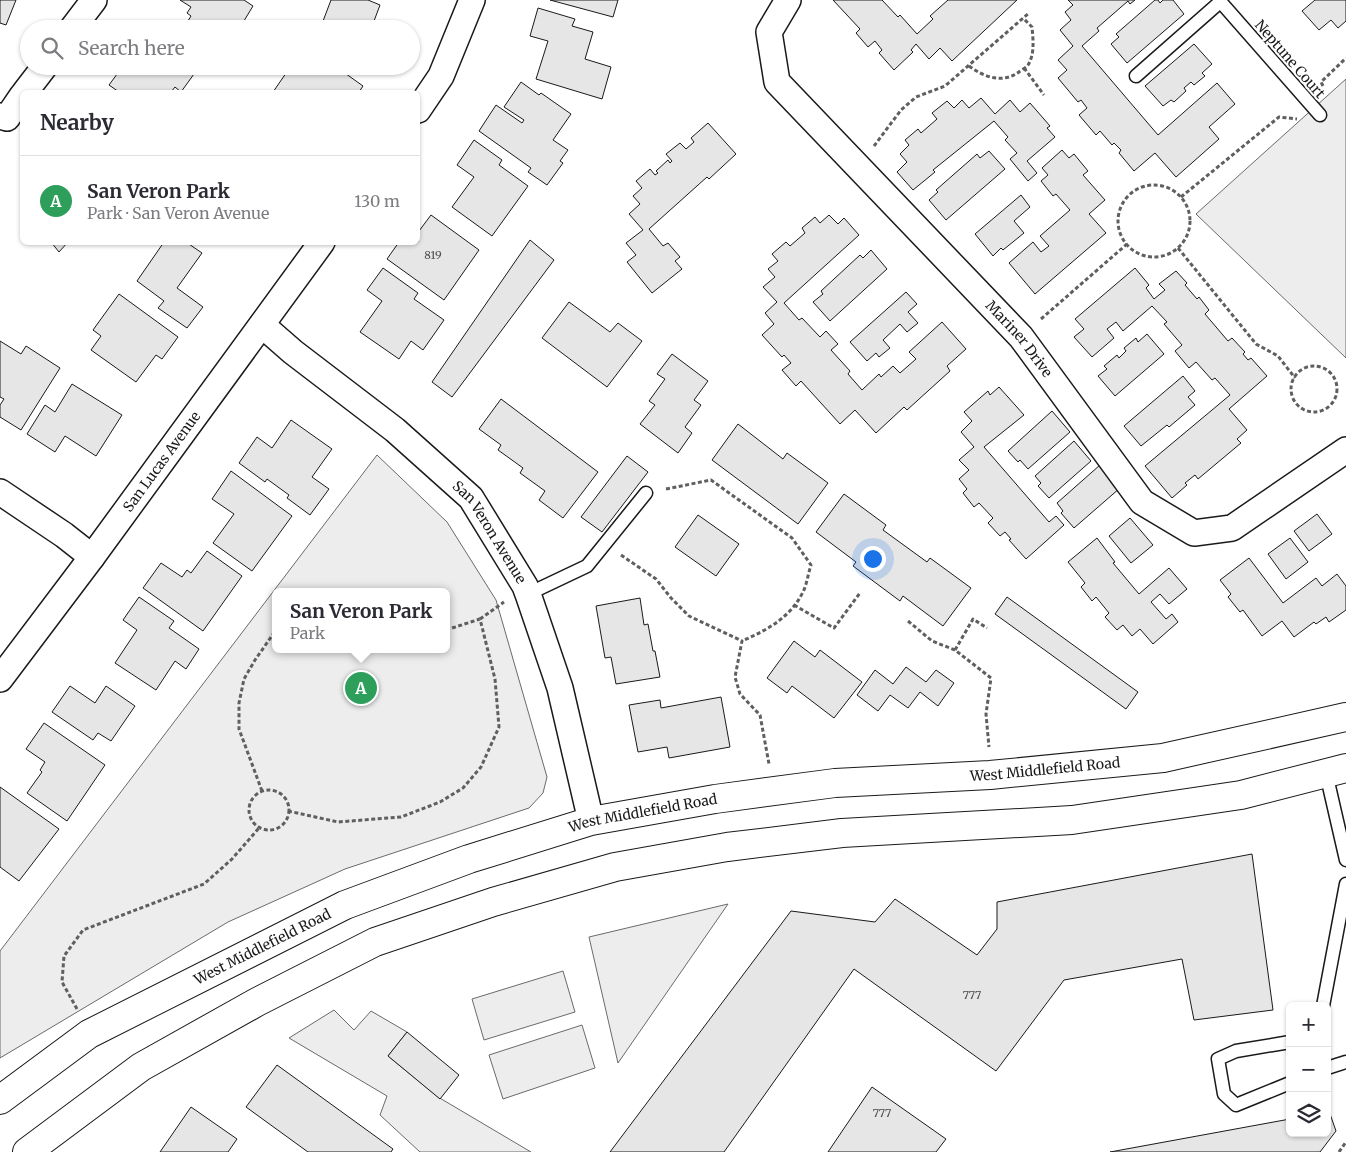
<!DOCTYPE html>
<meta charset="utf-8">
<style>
body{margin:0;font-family:Merriweather,serif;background:#f7f7f7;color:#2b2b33}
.controls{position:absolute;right:15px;bottom:15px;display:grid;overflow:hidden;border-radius:8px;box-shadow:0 1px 4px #0004}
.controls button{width:45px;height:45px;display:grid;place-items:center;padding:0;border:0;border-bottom:1px solid #e1e1e2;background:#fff;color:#2b2b33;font:25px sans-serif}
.you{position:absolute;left:872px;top:558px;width:18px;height:18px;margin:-12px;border:4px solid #fff;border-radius:50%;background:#1a73e8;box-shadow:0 0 0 8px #1a73e833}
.badge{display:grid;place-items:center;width:32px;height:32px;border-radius:50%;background:#d93025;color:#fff;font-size:16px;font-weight:700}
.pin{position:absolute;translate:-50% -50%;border:2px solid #fff;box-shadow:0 1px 5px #0006}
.popup{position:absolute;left:272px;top:588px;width:178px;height:65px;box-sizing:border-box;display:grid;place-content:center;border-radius:8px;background:#fff;filter:drop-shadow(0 1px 4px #0005);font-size:16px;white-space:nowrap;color:#7c7c81}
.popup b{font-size:19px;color:#2b2b33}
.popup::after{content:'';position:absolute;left:50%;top:100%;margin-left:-10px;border:10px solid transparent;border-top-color:#fff}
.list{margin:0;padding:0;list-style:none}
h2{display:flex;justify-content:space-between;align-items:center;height:65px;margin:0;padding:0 20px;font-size:21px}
h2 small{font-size:16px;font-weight:400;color:#7c7c81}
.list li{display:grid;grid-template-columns:32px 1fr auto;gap:15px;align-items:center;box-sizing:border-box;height:90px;padding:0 20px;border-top:1px solid #e1e1e2}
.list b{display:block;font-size:19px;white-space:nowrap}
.list p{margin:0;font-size:16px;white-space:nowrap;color:#7c7c81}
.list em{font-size:16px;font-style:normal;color:#7c7c81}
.icon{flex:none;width:28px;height:28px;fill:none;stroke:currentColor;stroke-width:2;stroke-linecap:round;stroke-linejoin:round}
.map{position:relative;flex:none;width:1346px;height:1152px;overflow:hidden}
.search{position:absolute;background:#fff;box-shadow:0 1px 4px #0004;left:20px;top:20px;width:400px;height:55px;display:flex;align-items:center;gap:12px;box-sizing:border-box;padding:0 18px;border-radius:28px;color:#7c7c81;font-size:19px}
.panel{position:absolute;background:#fff;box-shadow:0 1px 4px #0004;left:20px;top:90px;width:400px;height:155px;border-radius:8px}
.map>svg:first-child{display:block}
.built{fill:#ededed;stroke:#6a6a6a;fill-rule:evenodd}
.building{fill:#e6e6e6;stroke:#1a1a1a}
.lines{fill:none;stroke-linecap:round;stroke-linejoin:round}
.service-casing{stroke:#1a1a1a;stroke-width:15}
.minor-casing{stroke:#1a1a1a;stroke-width:28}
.secondary-casing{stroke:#1a1a1a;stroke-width:30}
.path{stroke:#5f5f5f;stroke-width:3;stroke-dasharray:4 2.5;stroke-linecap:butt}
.service{stroke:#fff;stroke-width:12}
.minor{stroke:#fff;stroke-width:25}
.secondary{stroke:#fff;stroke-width:28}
.labels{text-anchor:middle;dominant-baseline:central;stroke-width:4;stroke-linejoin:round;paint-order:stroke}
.number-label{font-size:11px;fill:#4d4d4d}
.street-label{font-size:14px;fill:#1a1a1a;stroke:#fff}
</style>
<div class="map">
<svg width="1346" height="1152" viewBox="0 0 1346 1152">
<rect width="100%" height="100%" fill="#fff"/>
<g class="built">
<path d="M1346,79v279l-150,-144z"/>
<path d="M377,455l70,67 49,78 51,177 -4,16 -14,15 -184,61 -117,53 -228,136v-107zM276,592h170v57h-170z"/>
<path d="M728,904l-110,159 -29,-126z"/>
<path d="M563,971l12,41 -91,28 -12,-41z"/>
<path d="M334,1010l20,20 17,-19 36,21 -19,24 50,41 93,55h-111l-40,-37 7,-19 -98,-58z"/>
<path d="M582,1025l13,43 -92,31 -14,-44z"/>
</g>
<g class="building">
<path d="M0,0h16l-10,25 -6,-2z"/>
<path d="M180,0h64l9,6 -14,23h-56l8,-13 -4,-3 4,-6z"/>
<path d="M331,0h37l12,5 -9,24h-51z"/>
<path d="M550,0h68l-5,17z"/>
<path d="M833,0h49l16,17 2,-2 17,19 16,-15 -3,-3 18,-16h69l-65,61 -12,-13 -11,11 -13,-15 -5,6 2,2 -19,18 -15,-17 3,-3 -7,-9 -7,6 -12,-14 4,-4z"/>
<path d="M1068,0h67l-5,4 -2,-3 -31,27 2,3 -17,15 76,89 59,-52 18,21 -26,23 10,12 -43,38 -21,-24 -21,18 -15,-18 2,-3 -7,-7 -2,2 -12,-14 -4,4 -17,-20 8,-7 -6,-8 -3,2 -20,-24 9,-8 -9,-10 15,-14 -13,-16 11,-10 -6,-8 8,-7z"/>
<path d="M1155,0h3l2,3 3,-3h10l11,14 -57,49 -16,-19 8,-7 -3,-3z"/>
<path d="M1315,0h31v21l-8,7 -7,-8 -12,10 -17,-19z"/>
<path d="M538,8l37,11 -3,7 21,6 -8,27 26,8 -9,32 -66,-20 12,-38 -18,-5z"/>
<path d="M1194,44l18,20 -10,9 3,3 -11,9 -3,-3 -7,6 2,3 -12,11 -3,-2 -8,6 -18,-20z"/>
<path d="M123,66h60l11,8 -13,18 -6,-5 -4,5h-52l-10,-7z"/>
<path d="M291,66h44l28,20 -4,6h-86z"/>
<path d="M521,82l18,13 2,-2 30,21 -18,26 15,10 -8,11 3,2 -16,22 -19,-13 3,-4 -52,-37 17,-26 26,18 2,-3 -20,-13z"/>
<path d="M981,98l14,16 15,-14 10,12 10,-9 20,23 -3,2 8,9 -28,24 10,12 -9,8 -18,-22 7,-6 -12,-13 3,-3 -14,-16 -61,49 2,2 -22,18 -16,-18 10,-10 -7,-8 9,-9 -4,-5 13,-11 3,4 16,-14 -5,-6 15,-12 7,7 8,-8 7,8z"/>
<path d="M708,123l28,31 -27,25 -2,-2 -58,52 14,17 5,-3 12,14 -5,4 7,8 -30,24 -25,-31 9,-7 -10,-12 17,-13 -14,-16 11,-10 -7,-8 9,-8 -6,-7 14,-12 5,6 3,-2 -2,-2 12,-11 2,3 2,-2 -6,-7 14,-11 6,6 8,-7 -3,-4z"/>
<path d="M474,140l28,20 -3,5 29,21 -36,50 -40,-29 22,-30 -17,-12z"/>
<path d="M1062,150l7,8 5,-4 14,17 -5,4 22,25 -16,14 17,19 -71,61 -26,-31 24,-21 8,10 8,-6 -9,-10 30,-26 -14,-16 -3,2 -12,-15 7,-6 -6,-7z"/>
<path d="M989,151l16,18 -59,51 -17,-20 9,-8 -2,-2 41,-36 3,4z"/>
<path d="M1021,195l9,12 -16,14 10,12 -21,17 -2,-2 -8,8 -18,-22z"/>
<path d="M431,215l48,35 -35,50 -57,-41 12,-17h19v-12l1,1z"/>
<path d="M829,215l9,9 6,-6 15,17 -75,68 15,17 3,-2 18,19 6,-6 12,13 -7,6 19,21 -2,3 14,16 17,-16 2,3 12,-11 7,7 16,-14 -7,-7 33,-30 24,27 -19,17 3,5 -43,39 -3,-3 -28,26 -21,-23 -15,14 -39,-43 -5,5 -14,-16 9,-7 -7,-8 -2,2 -20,-22 12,-11 -9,-11 12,-11 -14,-15 12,-10 -7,-8 10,-8 -6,-7 14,-12 4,4 15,-13 -3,-5 13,-11 5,6z"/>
<path d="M530,240l24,20 -102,137 -20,-15z"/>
<path d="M51,242h17l-9,10z"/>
<path d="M164,242h22l16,11 -25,35 26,19 -16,21 -29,-20 6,-7 -27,-20z"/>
<path d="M871,250l16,19 -57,52 -17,-19 10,-8 -2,-3 39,-36 3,3z"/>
<path d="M383,268l35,25 -4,6 30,21 -21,30 -12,-9 -12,18 -39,-27 22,-31 -15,-11z"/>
<path d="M1135,268l14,17 -3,3 8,11 11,-9 -6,-6 17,-13 11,12 -2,2 12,14 2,-2 10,13 -4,4 23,27 4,-3 13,14 -2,2 5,6 3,-2 16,18 -38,33 18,21 -10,9 4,4 -43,36 -3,-4 -10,8 2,2 -15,13 -27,-32 85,-71 -15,-17 -3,2 -16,-18 -7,6 -14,-17 7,-6 -18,-21 3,-2 -15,-16 -29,25 -7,-9 -9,7 7,9 -22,19 -18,-20 10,-8 -9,-10z"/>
<path d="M906,292l11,12 -9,8 10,11 -11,9 -7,-8 -17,16 7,8 -11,9 -3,-4 -9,8 -17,-19z"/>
<path d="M119,294l59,43 -16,22 -6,-4 -20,27 -45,-32 10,-14 -8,-6z"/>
<path d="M569,302l41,30 8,-9 24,18 -35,46 -65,-49z"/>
<path d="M1147,334l17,20 -49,42 -17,-20 9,-7 -3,-3 13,-11 2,3 7,-7 -2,-3 12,-10 2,4z"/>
<path d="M0,341l21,13 5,-8 34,22 -39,62 -21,-13v-12l4,-6 -4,-2z"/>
<path d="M672,354l36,27 -14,19 7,5 -16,22 7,6 -14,20 -38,-29 15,-19 -6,-4 16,-22 -8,-5z"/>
<path d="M1183,376l12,15 -7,6 7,8 -26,22 -2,-2 -26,21 -17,-20z"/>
<path d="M72,384l50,31 -26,41 -31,-20 -10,16 -28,-18 18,-29 10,7z"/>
<path d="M999,387l25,28 -40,32 65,75 7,-6 8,9 -38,34 -17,-19 2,-1 -6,-7 -5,4 -12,-13 5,-5 -14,-15 -5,4 -11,-14 4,-4 -8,-10 10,-9 -10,-10 15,-13 -13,-15 11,-11 -8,-9 24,-21 2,4z"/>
<path d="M501,399l97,73 -35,46 -24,-18 6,-9 -25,-18 3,-5 -25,-18 3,-5 -22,-16z"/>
<path d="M1052,411l18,21 -42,37 -8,-9 -2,2 -10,-11z"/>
<path d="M291,420l41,29 -20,28 17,12 -19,26 -23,-17 2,-3 -22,-16 -2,3 -26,-19 18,-26 15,11z"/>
<path d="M738,424l45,35 4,-6 41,30 -30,41 -86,-64z"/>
<path d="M1074,441l17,20 -42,37 -11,-12 3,-3 -6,-7z"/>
<path d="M627,456l21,16 -46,60 -21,-15z"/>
<path d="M1100,465l20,23 -46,40 -13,-15 2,-2 -6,-8z"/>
<path d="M231,471l61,45 -40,55 -39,-28 21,-29 -22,-15z"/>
<path d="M844,494l42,31 -3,5 44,32 3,-4 41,30 -28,38 -40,-30 -3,5 -47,-35 3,-4 -40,-30z"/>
<path d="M1317,514l15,20 -23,17 -15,-20z"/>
<path d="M698,515l41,29 -23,32 -41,-29z"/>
<path d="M1130,518l23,27 -22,18 -22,-27z"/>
<path d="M1097,538l18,24 -2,1 26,31 30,-26 18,21 -18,15 -9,-10 -9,8 15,17 6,-5 6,8 -25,22 -13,-15 -8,7 -9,-11 -6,5 -12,-13 4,-4 -13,-16 -4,4 -11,-14 4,-4 -17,-21z"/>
<path d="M1290,538l18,24 -22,17 -18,-25z"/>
<path d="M207,551l35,25 -39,55 -60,-43 18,-25 21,14 5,-7 4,3z"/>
<path d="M1249,558l34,45 33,-25 6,8 15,-12 9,12v24l-17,12 -3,-5 -10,7 -2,-2 -20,15 -12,-16 -20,15 -19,-26 -3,2 -12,-15 3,-3 -11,-14z"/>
<path d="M139,597l35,24 -5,7 30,21 -13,20 -11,-8 -19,29 -41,-27 22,-33 -14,-10z"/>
<path d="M1007,597l131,95 -12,17 -131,-95z"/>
<path d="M640,598l4,27 4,-1 5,27h2l5,26 -44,7 -5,-27 -6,1 -9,-52z"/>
<path d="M794,641l21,16 5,-7 42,32 -28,36 -42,-32 -5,7 -20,-15z"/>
<path d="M906,667l20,15 10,-12 18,13 -16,23 -18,-14 -12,16 -18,-13 -12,16 -21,-16 18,-25 18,14z"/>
<path d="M70,686l25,17 11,-17 29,20 -24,35 -13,-8 -5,7 -41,-28z"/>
<path d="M721,697l9,50 -61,11 -2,-11 -29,5 -9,-47 31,-5 1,8z"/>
<path d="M44,723l61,42 -38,56 -40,-28 15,-21 -2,-2 5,-8 -19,-13z"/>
<path d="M0,787l59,42 -40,52 -19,-14z"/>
<path d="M1252,854l21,156 -79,10 -12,-61 -118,21 -68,91 -142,-102 -130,183h-114l181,-241 84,11 20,-23 82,56 20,-26v-27z"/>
<path d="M407,1032l52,43 -19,24 -52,-43z"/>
<path d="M277,1065l116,84 -2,3h-83l-62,-45z"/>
<path d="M872,1087l74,52 -10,13h-108z"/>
<path d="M191,1107l46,32 -9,13h-68z"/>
<path d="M1329,1111l7,20 -16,21h-210l180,-33v14h37v-21z"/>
</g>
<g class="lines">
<defs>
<g id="service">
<path d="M1219,0l101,115"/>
<path d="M1136,76l84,-74"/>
<path d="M528,594l59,-28 59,-73"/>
<path d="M1326,773l20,87"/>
<path d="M1323,1006l23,-122"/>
<path d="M1290,1042l-54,9 -18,8 6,35 12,11 54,-22"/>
<path d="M1327,1068l19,-6"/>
</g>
<g id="minor">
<path id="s1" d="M788,0l-19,32 8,50 244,255 121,165 52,31 38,-5 114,-78"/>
<path d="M72,29l22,-29"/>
<path d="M25,92l20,-26"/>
<path d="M418,110l23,-34 31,-76"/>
<path d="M0,116l7,2 15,-22"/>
<path id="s2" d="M262,325l31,27 102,78 76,68 54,88 3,8 32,94 31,133"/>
<path d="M0,492l64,43 28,22"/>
<path id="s3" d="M0,679l92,-122 230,-315"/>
</g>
<g id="secondary">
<path id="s4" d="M0,1100l89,-66 256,-129 124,-46 122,-38 124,-22 120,-16 155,-8 173,-17 183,-41"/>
<path d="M27,1152l114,-85 116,-65 118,-60 118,-40 122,-35 112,-20 115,-14 230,-13 169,-25 105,-27"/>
</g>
</defs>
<use href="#service" class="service-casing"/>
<use href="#minor" class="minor-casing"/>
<use href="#secondary" class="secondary-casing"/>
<g class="path">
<path d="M969,66c15,11 33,18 50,6 2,-2 7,-4 9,-7 7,-11 5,-26 4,-38l-9,-9"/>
<path d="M1024,68l20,27"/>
<path d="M1323,86l-2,-4 25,-24"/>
<path d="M874,146l27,-36 15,-13 29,-11 84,-73"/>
<circle cx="1154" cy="221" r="36"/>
<path d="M1181,197l98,-80 18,2"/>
<path d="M1178,248l78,96 22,12 17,22"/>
<path d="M1041,319l86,-75"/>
<circle cx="1314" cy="389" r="23"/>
<path d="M666,489l45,-9 81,58 19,27c-3,9 -4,19 -8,27 -13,26 -36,38 -61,49"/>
<path d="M621,555l35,24 15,19 18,18 53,25 -7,36 5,17 20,21 9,49"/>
<path d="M794,605l40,23 26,-35"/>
<path d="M480,619l24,-17"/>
<path d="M908,621l24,20 23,9 36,28 -5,36 3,33"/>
<path d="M955,650l18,-31 14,9"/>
<circle cx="269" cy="810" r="20"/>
<path d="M262,791l-23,-62v-26l5,-24 11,-19 21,-30"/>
<path d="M288,811l50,11 63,-5 39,-15 23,-14 18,-21 18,-40 -4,-48 -15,-60 -34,11"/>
<path d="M77,1009l-15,-27 2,-26 19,-26 121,-46 28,-25 27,-31"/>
<path d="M1339,1152l7,-10"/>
</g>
<use href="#service" class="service"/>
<use href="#minor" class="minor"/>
<use href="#secondary" class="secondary"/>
</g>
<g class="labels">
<g class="number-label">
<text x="433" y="255">819</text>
<text x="972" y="995">777</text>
<text x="882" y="1113">777</text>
</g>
<g class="street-label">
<text transform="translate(1290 59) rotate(49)">Neptune Court</text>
<text stroke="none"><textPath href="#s1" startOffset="441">Mariner Drive</textPath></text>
<text stroke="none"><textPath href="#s3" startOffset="271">San Lucas Avenue</textPath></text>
<text stroke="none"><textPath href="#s2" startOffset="310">San Veron Avenue</textPath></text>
<text stroke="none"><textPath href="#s4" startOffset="1115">West Middlefield Road</textPath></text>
<text stroke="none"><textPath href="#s4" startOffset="710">West Middlefield Road</textPath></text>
<text stroke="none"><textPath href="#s4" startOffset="305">West Middlefield Road</textPath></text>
</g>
</g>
</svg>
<div class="controls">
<button>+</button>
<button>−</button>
<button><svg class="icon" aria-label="layers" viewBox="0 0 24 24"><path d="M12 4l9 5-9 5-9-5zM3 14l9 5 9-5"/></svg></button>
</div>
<div class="you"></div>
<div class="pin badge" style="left:361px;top:688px;background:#2e9e5b">A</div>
<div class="popup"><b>San Veron Park</b>Park</div>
<div class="search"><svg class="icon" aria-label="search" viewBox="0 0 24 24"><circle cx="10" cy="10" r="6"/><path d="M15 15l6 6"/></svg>Search here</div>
<section class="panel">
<h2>Nearby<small></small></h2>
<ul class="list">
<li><span class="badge" style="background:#2e9e5b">A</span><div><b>San Veron Park</b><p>Park · San Veron Avenue</p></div><em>130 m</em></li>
</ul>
</section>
</div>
